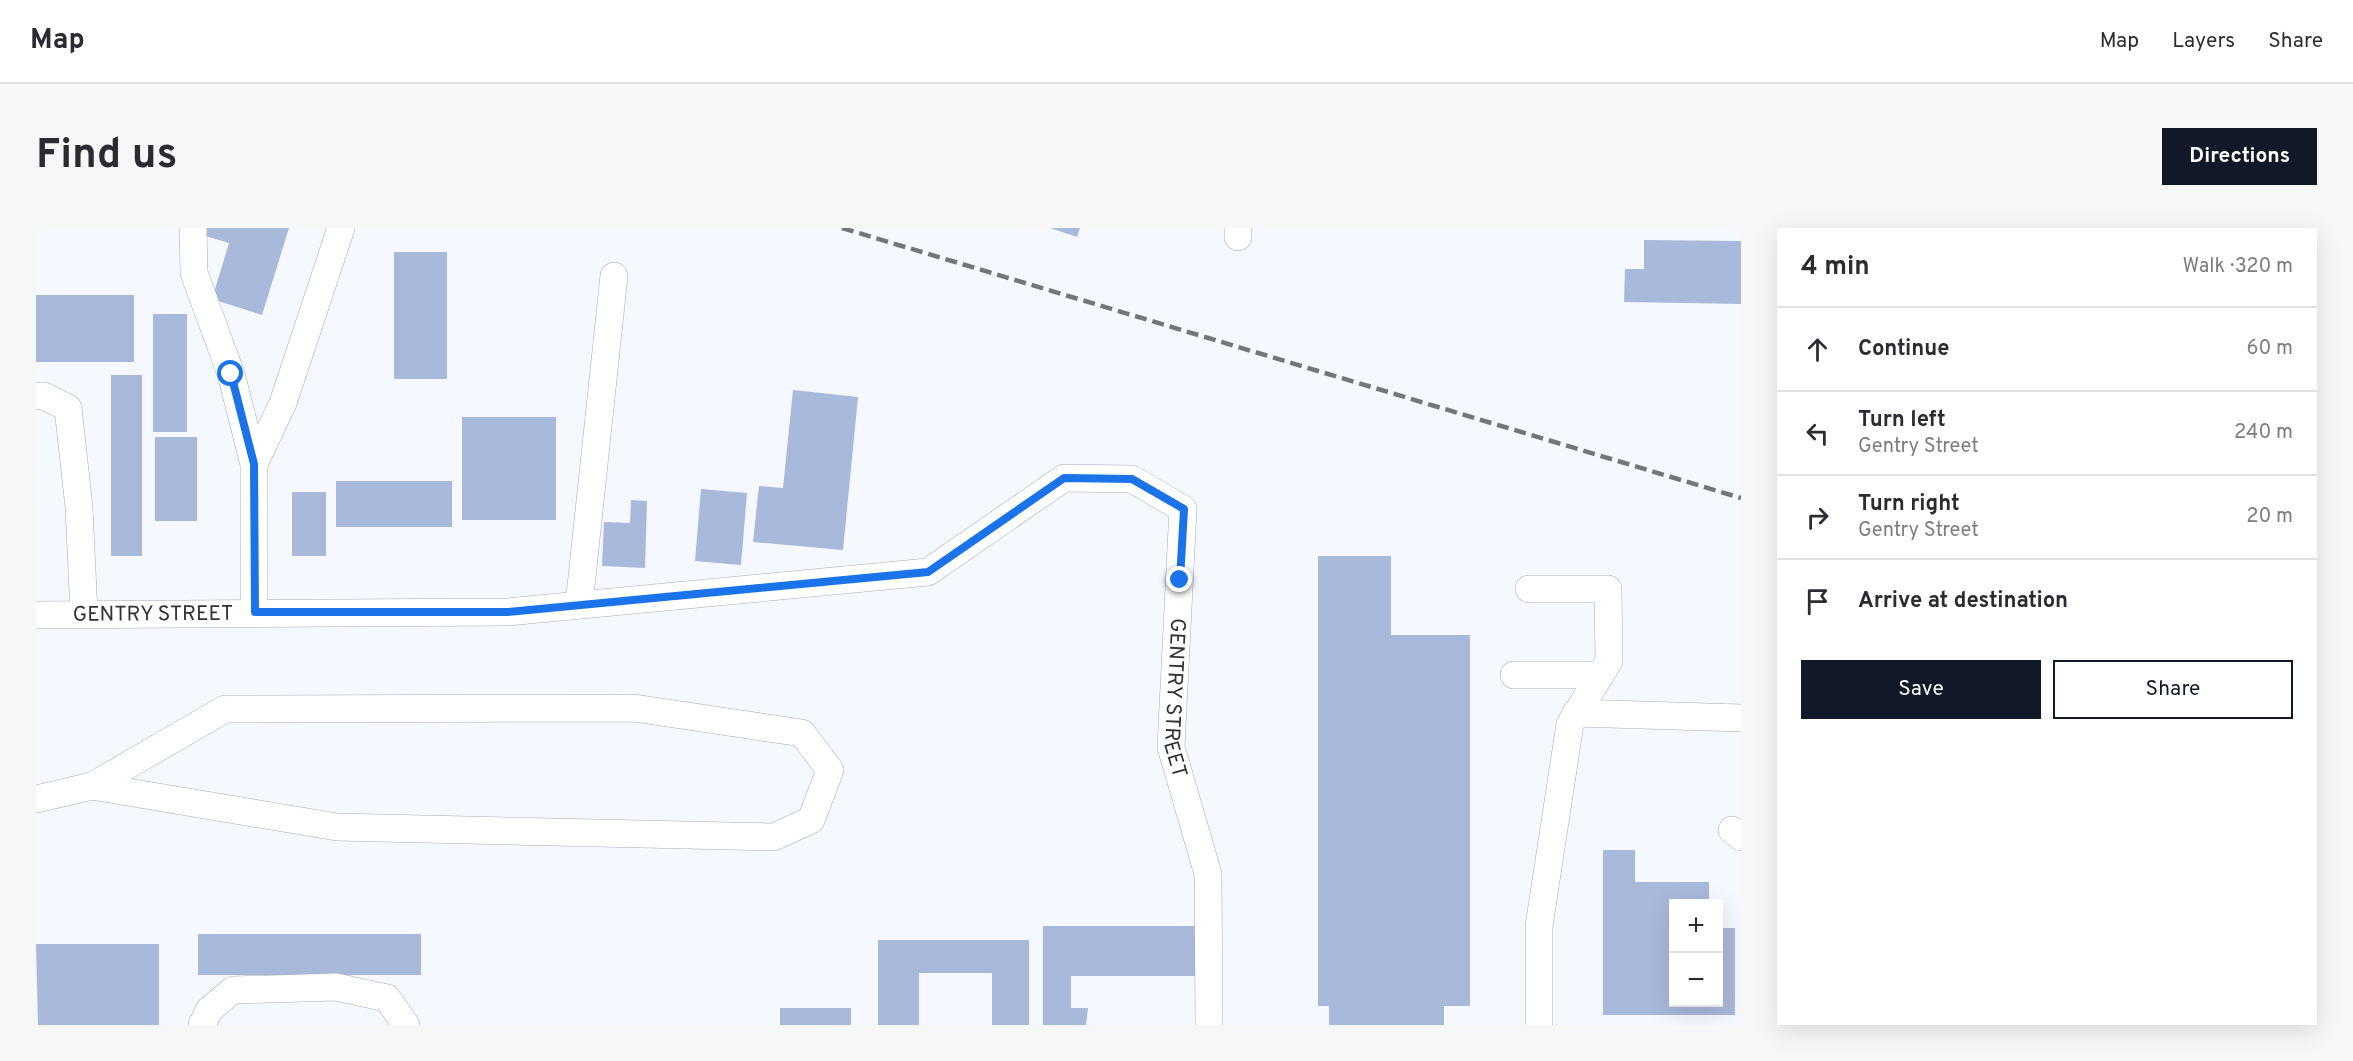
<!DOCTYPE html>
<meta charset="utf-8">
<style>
body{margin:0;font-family:Overpass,sans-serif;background:#f7f7f7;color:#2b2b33}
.controls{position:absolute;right:18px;bottom:18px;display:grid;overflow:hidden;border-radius:0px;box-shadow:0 6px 24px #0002}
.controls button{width:54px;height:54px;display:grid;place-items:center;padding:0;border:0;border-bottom:2px solid #e1e1e2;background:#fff;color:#2b2b33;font:30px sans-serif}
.stop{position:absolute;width:18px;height:18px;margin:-14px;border:4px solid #1a73e8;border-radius:50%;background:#fff}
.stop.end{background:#1a73e8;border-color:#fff;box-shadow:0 2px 6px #0008}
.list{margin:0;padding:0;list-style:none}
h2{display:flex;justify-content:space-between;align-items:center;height:78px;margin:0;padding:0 24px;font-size:26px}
h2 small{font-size:20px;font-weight:400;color:#7c7c81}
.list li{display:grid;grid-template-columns:39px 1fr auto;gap:18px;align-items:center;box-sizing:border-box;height:84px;padding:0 24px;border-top:2px solid #e1e1e2}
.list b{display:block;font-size:22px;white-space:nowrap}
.list p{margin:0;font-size:20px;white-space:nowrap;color:#7c7c81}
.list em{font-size:20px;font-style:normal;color:#7c7c81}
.actions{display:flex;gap:12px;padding:18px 24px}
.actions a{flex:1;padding:14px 0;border:2px solid #111827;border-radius:0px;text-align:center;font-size:21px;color:#111827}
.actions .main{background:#111827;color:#fff}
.icon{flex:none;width:33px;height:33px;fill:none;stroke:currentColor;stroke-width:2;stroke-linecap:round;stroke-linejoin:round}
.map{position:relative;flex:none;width:1705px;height:797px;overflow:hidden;border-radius:0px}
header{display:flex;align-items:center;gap:36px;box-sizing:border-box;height:84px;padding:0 30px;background:#fff;border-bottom:2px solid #e1e1e2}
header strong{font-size:28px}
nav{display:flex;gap:33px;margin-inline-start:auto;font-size:21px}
.intro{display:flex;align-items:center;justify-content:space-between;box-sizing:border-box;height:144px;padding:0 36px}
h1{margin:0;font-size:42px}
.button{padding:15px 27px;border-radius:0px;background:#111827;color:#fff;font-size:21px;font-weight:700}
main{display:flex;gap:36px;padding:0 36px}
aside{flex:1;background:#fff;border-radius:0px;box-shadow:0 6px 24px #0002}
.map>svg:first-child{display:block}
.building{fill:#a9b9db}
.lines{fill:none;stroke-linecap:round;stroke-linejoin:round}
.minor-casing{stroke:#a6abb5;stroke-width:28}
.minor{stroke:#fff;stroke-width:27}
.rail{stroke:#73757a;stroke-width:4.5;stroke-dasharray:12 6;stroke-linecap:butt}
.route{stroke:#1a73e8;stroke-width:8}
.labels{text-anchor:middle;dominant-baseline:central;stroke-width:6;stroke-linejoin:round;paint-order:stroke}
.street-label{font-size:21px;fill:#303236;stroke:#fff}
</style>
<header>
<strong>Map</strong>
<nav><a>Map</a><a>Layers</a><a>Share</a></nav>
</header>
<div class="intro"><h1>Find us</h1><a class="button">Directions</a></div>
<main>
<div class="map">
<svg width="1705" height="797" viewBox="0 0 1705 797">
<rect width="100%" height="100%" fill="#f5f8ff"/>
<g class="building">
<path d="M168,0h85l-27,87 -50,-16 17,-56 -27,-8z"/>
<path d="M1014,0h30l-3,9z"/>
<path d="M1608,12l97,1v63l-117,-2 1,-33h19z"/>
<rect x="358" y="24" width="53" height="127"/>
<rect x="0" y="67" width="98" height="67"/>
<rect x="117" y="86" width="34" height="118"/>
<rect x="75" y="147" width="31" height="181"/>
<path d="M757,162l65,7 -15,153 -90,-8 6,-56 24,2z"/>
<rect x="426" y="189" width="94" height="103"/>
<rect x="119" y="209" width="42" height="84"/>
<rect x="300" y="253" width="116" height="46"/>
<path d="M665,261l46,4 -6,72 -46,-4z"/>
<rect x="256" y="264" width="34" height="64"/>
<path d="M595,272l16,1 -2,67 -43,-2 2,-44 26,1z"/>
<path d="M1282,328h73v79h79v371h-26v19h-115v-19h-11z"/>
<path d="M1567,622h32v32h74v22h-35v98h44v-74h17v87h-132z"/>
<path d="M1007,698h152v50h-124v32h17l-2,17h-43z"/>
<rect x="162" y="706" width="223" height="41"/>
<path d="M842,712h151v85h-37v-52h-73v52h-41z"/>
<path d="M0,716h123v81h-121z"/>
<rect x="744" y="780" width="71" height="17"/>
</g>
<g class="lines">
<defs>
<g id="minor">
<path d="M157,0l1,45 37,101 23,90v148"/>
<path d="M1202,0v9"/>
<path d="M0,168h8l24,12 11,99 5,107"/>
<path d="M218,236l29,-61 58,-175"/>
<path d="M1493,361h79l1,72 -39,63 -31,202v99"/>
<path d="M543,377l35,-329"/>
<path id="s1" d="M0,387l471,-3 421,-40 136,-94 68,1 51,30 -12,238 37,127 1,151"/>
<path d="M1478,447h86"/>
<path d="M1540,485l165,5"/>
<path d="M0,571l56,-13 133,-77 409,-1 168,25 28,37 -19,50 -37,17 -437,-10 -245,-41"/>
<path d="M1696,602l9,7"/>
<path d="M166,797l7,-15 24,-20 103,-3 51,11 19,27"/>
</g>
</defs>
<use href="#minor" class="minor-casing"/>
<use href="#minor" class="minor"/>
<path class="rail" d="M806,0l899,270"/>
</g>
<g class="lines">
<path class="route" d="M195,146l23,90 1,148h252l421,-40 136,-94 68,1 52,30 -4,71"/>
</g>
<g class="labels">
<g class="street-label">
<text stroke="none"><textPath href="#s1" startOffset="117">GENTRY STREET</textPath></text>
<text stroke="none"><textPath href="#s1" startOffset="1376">GENTRY STREET</textPath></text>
</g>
</g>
</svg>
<div class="controls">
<button>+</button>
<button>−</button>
</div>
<div class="stop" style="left:195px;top:146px"></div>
<div class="stop end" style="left:1144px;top:352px"></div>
</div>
<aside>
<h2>4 min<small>Walk · 320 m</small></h2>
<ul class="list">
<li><svg class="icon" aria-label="ahead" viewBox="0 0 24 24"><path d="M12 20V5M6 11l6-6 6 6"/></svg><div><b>Continue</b></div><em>60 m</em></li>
<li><svg class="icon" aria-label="left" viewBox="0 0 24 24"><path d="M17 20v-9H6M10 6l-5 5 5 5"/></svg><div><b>Turn left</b><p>Gentry Street</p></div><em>240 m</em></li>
<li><svg class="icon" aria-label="right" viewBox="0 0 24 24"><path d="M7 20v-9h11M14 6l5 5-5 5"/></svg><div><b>Turn right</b><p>Gentry Street</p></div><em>20 m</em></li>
<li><svg class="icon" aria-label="arrive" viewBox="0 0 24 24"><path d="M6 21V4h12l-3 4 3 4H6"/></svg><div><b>Arrive at destination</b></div></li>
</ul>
<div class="actions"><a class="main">Save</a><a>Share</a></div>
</aside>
</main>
